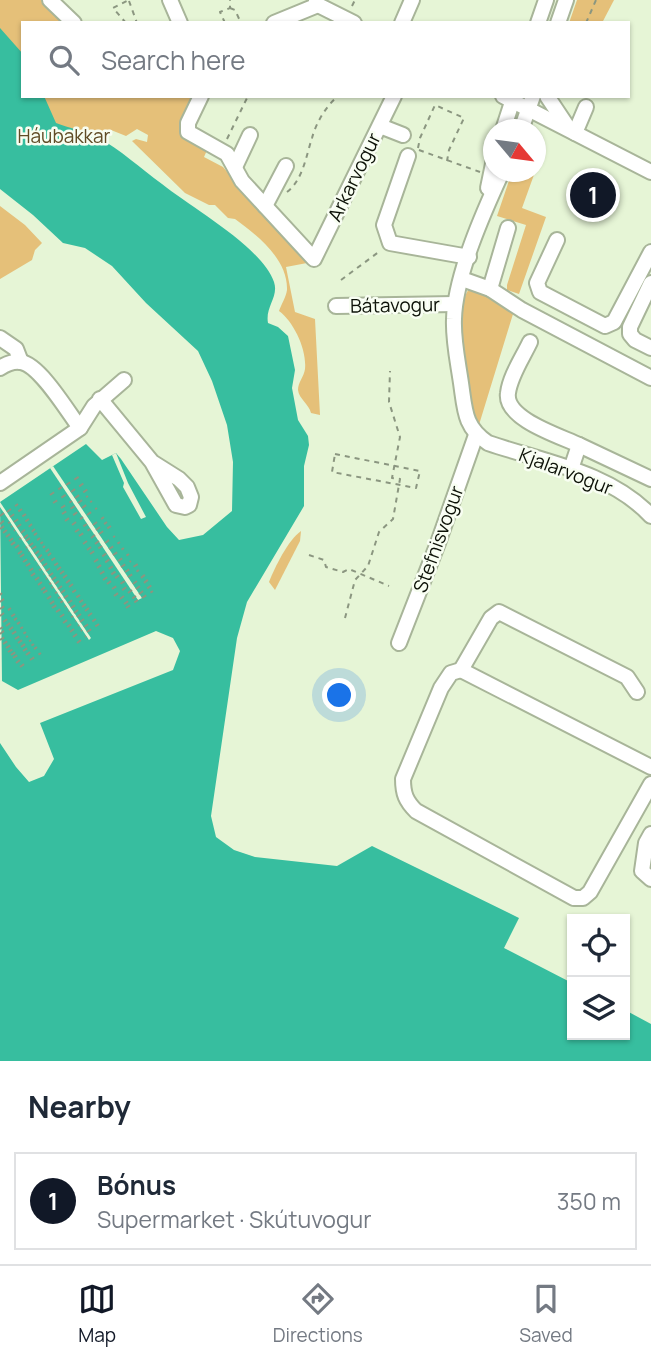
<!DOCTYPE html>
<meta charset="utf-8">
<style>
body{margin:0;font-family:Manrope,sans-serif;background:#f6f6f7;color:#1f2937}
.controls{position:absolute;right:21px;bottom:21px;display:grid;overflow:hidden;border-radius:0px;box-shadow:0 2px 5px #0004}
.controls button{width:63px;height:63px;display:grid;place-items:center;padding:0;border:0;border-bottom:2px solid #e0e1e3;background:#fff;color:#1f2937;font:35px sans-serif}
.compass{position:absolute;left:483px;top:119px;width:63px;height:63px;border-radius:50%;background:#fff;box-shadow:0 2px 5px #0004;rotate:119deg}
.you{position:absolute;left:340px;top:696px;width:24px;height:24px;margin:-18px;border:5px solid #fff;border-radius:50%;background:#1a73e8;box-shadow:0 0 0 10px #1a73e833}
.badge{display:grid;place-items:center;width:46px;height:46px;border-radius:50%;background:#111827;color:#fff;font-size:23px;font-weight:700}
.pin{position:absolute;translate:-50% -50%;border:4px solid #fff;box-shadow:0 2px 7px #0006}
.list{margin:0;padding:0;list-style:none}
h2{display:flex;justify-content:space-between;align-items:center;height:91px;margin:0;padding:0 28px;font-size:30px}
h2 small{font-size:23px;font-weight:400;color:#747a83}
.list li{display:grid;grid-template-columns:46px 1fr auto;gap:21px;align-items:center;box-sizing:border-box;height:98px;margin:0 14px 14px;padding:0 14px;border:2px solid #e0e1e3;border-radius:0px}
.list b{display:block;font-size:26px;white-space:nowrap}
.list p{margin:0;font-size:23px;white-space:nowrap;color:#747a83}
.list em{font-size:23px;font-style:normal;color:#747a83}
.icon{flex:none;width:38px;height:38px;fill:none;stroke:currentColor;stroke-width:2;stroke-linecap:round;stroke-linejoin:round}
.map{position:relative;flex:none;width:651px;height:1061px;overflow:hidden}
.search{position:absolute;background:#fff;box-shadow:0 2px 5px #0004;left:21px;right:21px;top:21px;height:77px;display:flex;align-items:center;gap:18px;box-sizing:border-box;padding:0 24px;border-radius:0px;color:#747a83;font-size:26px}
.sheet{height:203px;background:#fff}
nav{display:flex;justify-content:space-around;align-items:center;box-sizing:border-box;height:98px;border-top:2px solid #e0e1e3;background:#fff;font-size:19px;color:#747a83}
nav a{display:grid;justify-items:center;gap:4px}
nav .on{color:#111827}
.map>svg:first-child{display:block}
.green{fill:#e5c079}
.water{fill:#37be9f}
.pier{fill:#e6f5d6}
.lines{fill:none;stroke-linecap:round;stroke-linejoin:round}
.minor-casing{stroke:#a8b599;stroke-width:18}
.path{stroke:#8b9680;stroke-width:2;stroke-dasharray:5 5;stroke-linecap:butt}
.minor{stroke:#fff;stroke-width:14}
.labels{text-anchor:middle;dominant-baseline:central;stroke-width:5;stroke-linejoin:round;paint-order:stroke}
.park-label{font-size:19px;fill:#604c26;stroke:#f8fef2}
.street-label{font-size:19px;fill:#0c1107;stroke:#f8fef2}
</style>
<div class="map">
<svg width="651" height="1061" viewBox="0 0 651 1061">
<rect width="100%" height="100%" fill="#e6f5d6"/>
<g class="green">
<path d="M0,0h41l23,23h-41v73h174l-16,39 27,13 -4,9 19,10 84,96 -21,4 9,45 20,7 5,96 -9,-2c-2,-9 -12,-14 -13,-23 0,-8 6,-13 7,-21 2,-19 -11,-47 -26,-58 2,-6 7,-14 8,-21 1,-31 -30,-55 -52,-71l-7,-1 -13,-13h-6l-24,-12 -53,-52 4,-2 11,3 1,-7 -11,-6 -11,7 -15,-6 -42,74 -69,-85z"/>
<path d="M577,0h37l-12,23h-33z"/>
<path d="M512,172h23l-13,36 24,9 -27,77 -12,-4v-5l19,-60 -29,-9z"/>
<path d="M0,206l25,19 17,18 -7,7 -3,10 -32,19z"/>
<path d="M470,288l14,4 29,22 -35,114 -6,-10c-3,-25 -20,-113 -2,-130z"/>
<path d="M301,531l-1,10 -25,49 -6,-8c6,-15 19,-42 32,-51z"/>
</g>
<path class="water" d="M0,28l23,26v42h21l12,27c13,5 28,8 41,14 24,13 43,31 65,47 30,24 100,63 112,98 5,15 -9,25 -6,41l10,4 10,9 7,34 -3,18 6,32 10,16 1,9 -5,21v40l-57,96 -10,36 -26,178 5,21 18,13 21,7 82,9 35,-20 147,72 -15,30 68,35v52h53v-25l26,14v37h-651v-318l16,24 13,15 15,-6 10,-17 -14,-36 133,-53 7,-19 -7,-13 -17,-7 -138,59 -16,-9 -2,-179 86,-58 16,16 14,-7 5,6 46,68 12,13 24,-5 29,-24 1,-49 -6,-37 -15,-44 -14,-30 -52,-48 -34,-37 -27,-18 -22,-5 -30,-28 -33,-26z"/>
<g class="pier">
<path d="M116,453l12,30 18,34 -5,2 -18,-32 1,-4 -12,-28z"/>
<path d="M53,466l89,132 -4,2 -88,-132z"/>
<path d="M0,502l91,136 -2,2 -89,-133z"/>
</g>
<g class="lines">
<defs>
<g id="minor">
<path d="M50,0l24,23"/>
<path d="M170,0l10,23"/>
<path d="M316,0l2,5 36,18"/>
<path d="M274,23l44,-18"/>
<path d="M402,23l10,-23"/>
<path d="M538,23l8,-23"/>
<path d="M558,23l8,-23"/>
<path d="M201,96l-13,27v9l39,22 15,27 72,78 80,-163"/>
<path d="M503,96l148,76"/>
<path d="M547,96l20,30"/>
<path d="M380,126l23,9"/>
<path d="M503,130l11,-34"/>
<path d="M521,130l12,-34"/>
<path d="M575,133l11,-26"/>
<path d="M408,156l-24,69 6,18 79,14"/>
<path d="M235,167l15,-32"/>
<path d="M502,172c-18,39 -47,104 -48,147 -1,21 4,43 7,64 4,27 3,44 27,60 56,19 122,29 163,73"/>
<path d="M488,188l6,-29"/>
<path d="M265,206l21,-40"/>
<path d="M557,240l-20,43 3,9 65,34 9,-4 37,-70"/>
<path d="M462,279l28,10 32,21 129,68"/>
<path d="M651,283l-21,44v7l5,6 16,8"/>
<path d="M490,289l18,-61"/>
<path d="M336,306l119,-2"/>
<path d="M0,338l16,11 5,13"/>
<path d="M530,342c-7,15 -20,34 -22,51 -4,26 52,43 71,52l-8,24"/>
<path d="M0,368c6,-4 14,-7 21,-6 19,3 47,50 59,66l-80,55"/>
<path d="M100,399l52,63 24,43 9,2 4,-2 2,-8 -4,-10 -8,-8 -27,-17"/>
<path d="M80,428l14,-22 30,-26"/>
<path d="M579,445l72,34"/>
<path d="M399,643l39,-100 38,-108"/>
<path d="M461,670l-10,3 -10,15 -38,91c0,15 3,22 13,32l158,87h9l7,-6 61,-108"/>
<path d="M637,692l-10,-15 -128,-65 -8,6 -30,52 190,97"/>
<path d="M651,834l-5,9 -4,28 9,8"/>
</g>
</defs>
<use href="#minor" class="minor-casing"/>
<g class="path">
<path d="M129,1l8,22"/>
<path d="M352,6l3,-6"/>
<path d="M230,8l5,2 6,13"/>
<path d="M126,23l-13,-15 16,-8"/>
<path d="M225,23l-5,-11 10,-4v-8"/>
<path d="M586,23l10,-23"/>
<path d="M227,139l21,-43"/>
<path d="M418,148l2,-10 15,-33 29,13 -15,32 -2,11"/>
<path d="M419,150l61,22"/>
<path d="M287,192c16,-12 19,-36 25,-54 4,-15 14,-32 26,-42"/>
<path d="M341,280l39,-29"/>
<path d="M335,454l85,17 -4,17 -84,-16z"/>
<path d="M66,485l14,-9"/>
<path d="M71,492l13,-9"/>
<path d="M50,495l12,-8"/>
<path d="M75,498l13,-9"/>
<path d="M53,503l14,-9"/>
<path d="M78,503l10,-7"/>
<path d="M61,508l11,-7"/>
<path d="M82,508l10,-7"/>
<path d="M7,512l11,-8"/>
<path d="M62,514l13,-8"/>
<path d="M87,515l10,-7"/>
<path d="M0,516l4,-3"/>
<path d="M10,517l12,-8"/>
<path d="M65,521l14,-10"/>
<path d="M14,522l12,-8"/>
<path d="M0,524l7,-6"/>
<path d="M72,525l11,-8"/>
<path d="M93,525l11,-8"/>
<path d="M17,527l12,-8"/>
<path d="M0,529l10,-7"/>
<path d="M96,530l11,-8"/>
<path d="M75,532l12,-8"/>
<path d="M3,533l9,-7"/>
<path d="M21,533l11,-9"/>
<path d="M99,534l12,-8"/>
<path d="M79,536l11,-7"/>
<path d="M6,537l9,-7"/>
<path d="M24,538l11,-9"/>
<path d="M9,541l9,-6"/>
<path d="M26,541l11,-8"/>
<path d="M105,543l10,-7"/>
<path d="M83,544l12,-9"/>
<path d="M11,545l10,-7"/>
<path d="M29,546l11,-8"/>
<path d="M15,548l8,-6"/>
<path d="M32,549l11,-7"/>
<path d="M109,549l11,-7"/>
<path d="M87,550l12,-9"/>
<path d="M18,554l9,-7"/>
<path d="M35,554l10,-8"/>
<path d="M90,554l12,-8"/>
<path d="M113,555l11,-7"/>
<path d="M309,555l15,5 2,7 17,5 6,-3 40,17"/>
<path d="M20,557l9,-6"/>
<path d="M38,558l11,-9"/>
<path d="M118,561l11,-7"/>
<path d="M23,562l9,-6"/>
<path d="M40,562l11,-9"/>
<path d="M94,562l13,-9"/>
<path d="M26,566l9,-6"/>
<path d="M43,566l12,-8"/>
<path d="M121,567l10,-6"/>
<path d="M97,568l13,-9"/>
<path d="M29,571l9,-6"/>
<path d="M46,571l12,-8"/>
<path d="M125,572l13,-8"/>
<path d="M100,574l15,-9"/>
<path d="M31,576l10,-7"/>
<path d="M49,576l12,-9"/>
<path d="M128,577l11,-7"/>
<path d="M35,580l9,-6"/>
<path d="M52,580l12,-9"/>
<path d="M103,580l15,-10"/>
<path d="M55,584l12,-9"/>
<path d="M107,584l14,-10"/>
<path d="M133,584l13,-10"/>
<path d="M38,585l9,-7"/>
<path d="M58,589l12,-9"/>
<path d="M112,589l13,-8"/>
<path d="M136,589l13,-10"/>
<path d="M41,590l10,-7"/>
<path d="M43,593l10,-6"/>
<path d="M61,593l12,-9"/>
<path d="M139,594l13,-9"/>
<path d="M0,595l2,-2"/>
<path d="M114,596l14,-10"/>
<path d="M64,598l12,-8"/>
<path d="M142,598l11,-7"/>
<path d="M47,599l10,-7"/>
<path d="M120,599l12,-9"/>
<path d="M0,602l5,-4"/>
<path d="M68,603l12,-8"/>
<path d="M50,604l10,-7"/>
<path d="M124,604l12,-8"/>
<path d="M52,608l11,-7"/>
<path d="M71,608l12,-8"/>
<path d="M126,608l12,-8"/>
<path d="M0,609l8,-5"/>
<path d="M56,612l10,-6"/>
<path d="M74,613l12,-9"/>
<path d="M0,616l11,-8"/>
<path d="M60,617l9,-6"/>
<path d="M77,617l12,-9"/>
<path d="M345,618l10,-38 13,-14 11,-34 14,-13 7,-40 -8,-1 8,-41 -11,-35 1,-31"/>
<path d="M3,622l12,-8"/>
<path d="M80,622l12,-9"/>
<path d="M63,623l10,-7"/>
<path d="M6,626l11,-8"/>
<path d="M67,627l9,-6"/>
<path d="M84,627l12,-8"/>
<path d="M0,629l3,-2"/>
<path d="M9,630l11,-8"/>
<path d="M70,632l9,-7"/>
<path d="M87,632l12,-8"/>
<path d="M0,634l5,-4"/>
<path d="M12,634l11,-7"/>
<path d="M73,637l9,-7"/>
<path d="M15,639l11,-7"/>
<path d="M0,640l8,-5"/>
<path d="M18,643l10,-7"/>
<path d="M77,643l9,-7"/>
<path d="M3,644l8,-5"/>
<path d="M21,647l10,-7"/>
<path d="M6,648l8,-5"/>
<path d="M23,651l11,-7"/>
<path d="M8,652l9,-5"/>
<path d="M11,655l8,-5"/>
<path d="M26,655l11,-8"/>
<path d="M13,658l8,-5"/>
<path d="M30,660l11,-7"/>
<path d="M16,663l8,-6"/>
<path d="M20,667l7,-5"/>
</g>
<use href="#minor" class="minor"/>
</g>
<g class="labels">
<g class="park-label">
<text x="64" y="136">Háubakkar</text>
</g>
<g class="street-label">
<text transform="translate(354 177) rotate(-64)">Arkarvogur</text>
<text transform="translate(395 305) rotate(-1)">Bátavogur</text>
<text transform="translate(566 471) rotate(21)">Kjalarvogur</text>
<text transform="translate(438 539) rotate(-70)">Stefnisvogur</text>
</g>
</g>
</svg>
<div class="controls">
<button><svg class="icon" aria-label="locate" viewBox="0 0 24 24"><circle cx="12" cy="12" r="6"/><path d="M12 2v4M12 18v4M2 12h4M18 12h4"/></svg></button>
<button><svg class="icon" aria-label="layers" viewBox="0 0 24 24"><path d="M12 4l9 5-9 5-9-5zM3 14l9 5 9-5"/></svg></button>
</div>
<svg class="compass" viewBox="-18 -18 36 36"><path d="M0-13l5 13h-10z" fill="#e53935"/><path d="M0 13l5-13h-10z" fill="#747a83"/></svg>
<div class="you"></div>
<div class="pin badge" style="left:593px;top:195px">1</div>
<div class="search"><svg class="icon" aria-label="search" viewBox="0 0 24 24"><circle cx="10" cy="10" r="6"/><path d="M15 15l6 6"/></svg>Search here</div>
</div>
<section class="sheet">
<h2>Nearby<small></small></h2>
<ul class="list">
<li><span class="badge">1</span><div><b>Bónus</b><p>Supermarket · Skútuvogur</p></div><em>350 m</em></li>
</ul>
</section>
<nav>
<a class="on"><svg class="icon" aria-label="map" viewBox="0 0 24 24"><path d="M3 6l6-2 6 2 6-2v14l-6 2-6-2-6 2zM9 4v14M15 6v14"/></svg>Map</a>
<a><svg class="icon" aria-label="directions" viewBox="0 0 24 24"><path d="M12 3l9 9-9 9-9-9zM9 14v-3h6M13 9l2 2-2 2"/></svg>Directions</a>
<a><svg class="icon" aria-label="saved" viewBox="0 0 24 24"><path d="M7 4h10v16l-5-4-5 4z"/></svg>Saved</a>
</nav>
